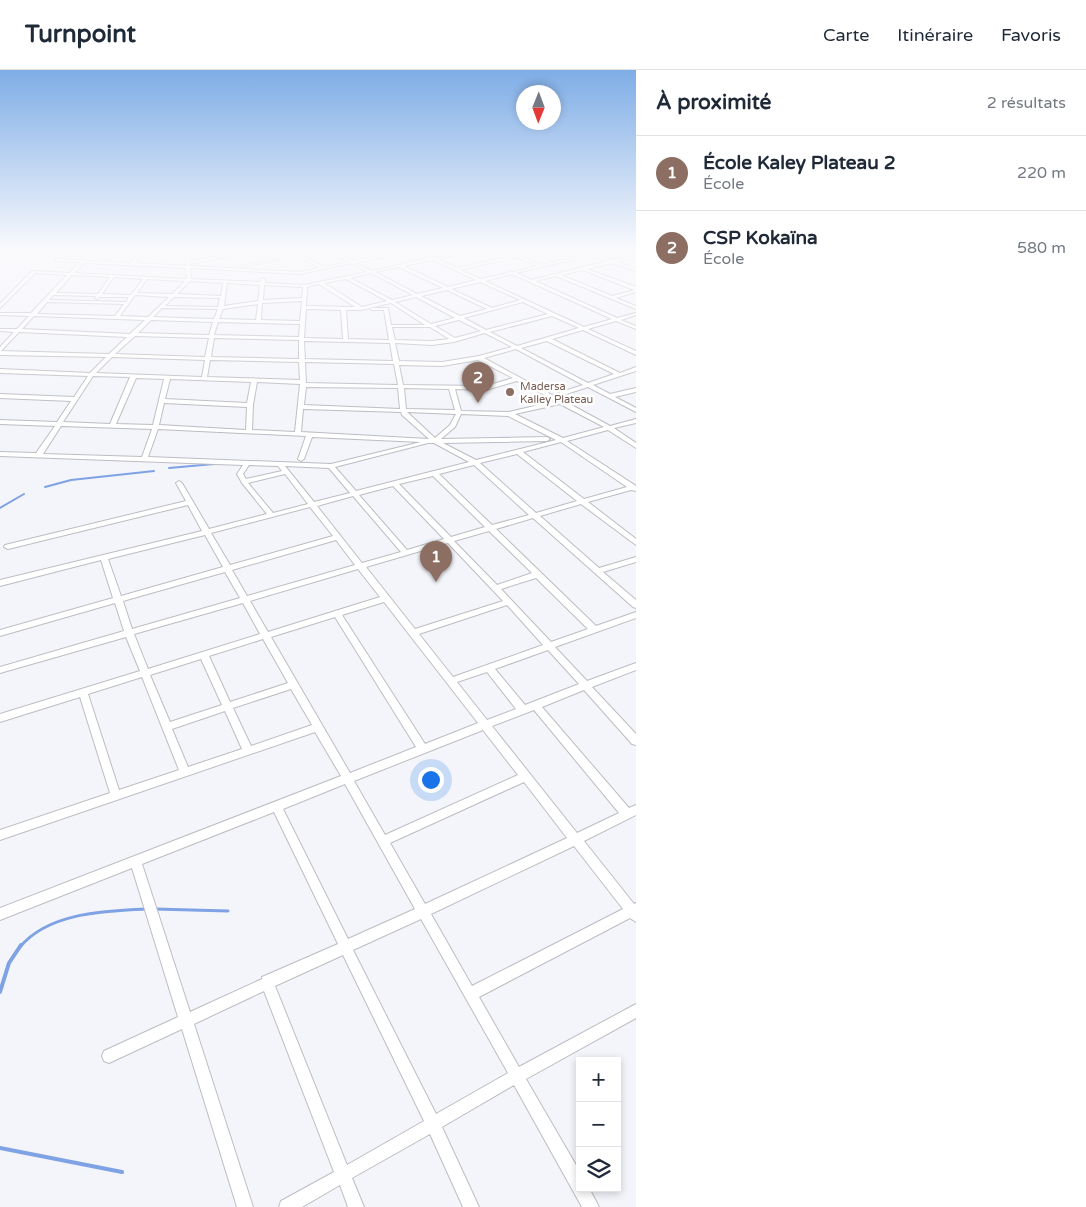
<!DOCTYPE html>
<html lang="fr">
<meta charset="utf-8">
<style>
body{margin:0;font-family:"Varela Round",sans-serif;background:#f2f2f3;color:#1f2937}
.controls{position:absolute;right:15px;bottom:15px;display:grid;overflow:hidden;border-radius:0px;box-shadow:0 2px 8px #0003}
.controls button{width:45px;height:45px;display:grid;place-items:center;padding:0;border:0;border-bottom:1px solid #e0e1e3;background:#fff;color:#1f2937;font:25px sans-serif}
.compass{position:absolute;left:516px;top:15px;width:45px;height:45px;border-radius:50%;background:#fff;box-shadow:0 2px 8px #0003;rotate:181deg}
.you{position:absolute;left:430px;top:709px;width:18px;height:18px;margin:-12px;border:4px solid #fff;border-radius:50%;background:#1a73e8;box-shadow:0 0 0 8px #1a73e833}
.badge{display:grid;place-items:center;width:32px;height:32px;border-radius:50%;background:#d93025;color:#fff;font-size:16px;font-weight:700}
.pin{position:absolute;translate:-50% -41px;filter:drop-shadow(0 1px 2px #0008)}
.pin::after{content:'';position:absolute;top:26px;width:18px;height:15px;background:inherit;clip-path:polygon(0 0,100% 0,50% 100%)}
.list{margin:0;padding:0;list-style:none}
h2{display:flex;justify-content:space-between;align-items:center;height:65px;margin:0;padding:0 20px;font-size:21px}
h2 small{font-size:16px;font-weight:400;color:#747a83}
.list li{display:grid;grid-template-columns:32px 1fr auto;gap:15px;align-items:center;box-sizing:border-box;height:75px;padding:0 20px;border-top:1px solid #e0e1e3}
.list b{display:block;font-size:19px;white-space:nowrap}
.list p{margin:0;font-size:16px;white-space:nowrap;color:#747a83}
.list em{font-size:16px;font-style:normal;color:#747a83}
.icon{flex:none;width:28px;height:28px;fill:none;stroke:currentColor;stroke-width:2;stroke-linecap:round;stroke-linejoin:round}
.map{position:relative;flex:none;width:636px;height:1137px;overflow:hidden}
header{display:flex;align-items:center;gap:30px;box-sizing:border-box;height:70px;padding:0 25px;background:#fff;border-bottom:1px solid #e0e1e3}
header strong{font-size:24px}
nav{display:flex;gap:28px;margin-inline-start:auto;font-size:18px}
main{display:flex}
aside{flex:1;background:#fff}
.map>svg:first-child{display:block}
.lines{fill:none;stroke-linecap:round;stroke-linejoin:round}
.stream-far2{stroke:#7fa2e4;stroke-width:2}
.stream-far1{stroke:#7fa2e4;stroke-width:3}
.stream{stroke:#7fa2e4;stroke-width:4}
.minor-casing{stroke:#bcbdc2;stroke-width:2}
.minor{fill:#fff;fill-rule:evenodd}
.education-dot{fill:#8d6e63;stroke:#fff;stroke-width:2}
.labels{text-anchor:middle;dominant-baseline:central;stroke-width:5;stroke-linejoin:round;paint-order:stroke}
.far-education-label{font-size:11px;fill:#785e54;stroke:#fff;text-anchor:start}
</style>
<header>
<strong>Turnpoint</strong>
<nav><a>Carte</a><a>Itinéraire</a><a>Favoris</a></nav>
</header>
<main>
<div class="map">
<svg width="636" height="1137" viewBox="0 0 636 1137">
<rect width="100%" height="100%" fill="#f4f5fa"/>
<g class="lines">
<g class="stream-far2">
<path d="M169,398l45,-4"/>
<path d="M45,417l26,-7 83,-9"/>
<path d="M0,438l24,-14"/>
</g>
<g class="stream-far1">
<path d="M155,839l73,2"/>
<path d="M20,877c29,-35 86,-36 127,-38"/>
</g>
<g class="stream">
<path d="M0,922l9,-29 12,-18"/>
<path d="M0,1078l122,24"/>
</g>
<defs>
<path id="minor" d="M139,181h4l-8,12 51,3 -1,-15h4l1,10 58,-10h7l-65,13v2l110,6 19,-4 -20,-12 -57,11 -2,-1 76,-15h7l-20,5 21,11 24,-5 -19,-11h5l19,10 48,-10h7l-52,12 16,8 57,-13 -14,-7c8,0 13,6 20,6 10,1 25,-6 37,-6l-34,8 19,9 55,-12 -10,-5h5l10,4 25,-4 -21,5 19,9 48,-11 -3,-2 2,-1 26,9 23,-5v2l-19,5 19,7v2l-23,-8 -26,6 49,18v5l-20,6 20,8v3l-80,-33 -21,5 82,37 19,-5v2l-15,5 15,6v3l-20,-8 -28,8 48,22v4l-53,-25 -31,9 68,34 16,-6v4l-43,14 17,9 26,-6v4l-21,5 21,11v4l-48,-25 -31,10 53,29 26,-7v4l-22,5 22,15v5l-28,-18 -41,11 69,45v5l-5,-1 -43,12 48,37v6l-55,-41 -41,12 59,52 37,-11v5l-33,10 33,28v8l-3,-1 -100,-89 -37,11 100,97 40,-14v6l-81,29 32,34 49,-18v7l-44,17 44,47v11l-4,-1 -48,-54 -42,17 87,101 7,-3v10l-52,26 50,63 2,-1v19l-6,-4 -151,79 40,70 117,-63v14l-110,61 54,93v16h9l10,19h-17l-68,-122 -72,42 37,80h-16l-33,-73 -78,44 12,29h-16l-8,-22 -38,22h-23l2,-6 53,-29 -70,-181 -70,33 59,183h-16l-55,-178 -73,34 -5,-2 -2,-5 2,-5 74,-34 -46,-149 -132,52v-12l341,-132 -26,-44 -315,108v-10l110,-37 -30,-96 -80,25v-8l140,-43 -14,-34 -126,36v-6l124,-36 -9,-28 -115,33v-6l113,-32 -12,-38 -101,26v-6l202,-49 -14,-26 -180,44 -4,-2 1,-2 181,-44 -10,-18 3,-2 3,2 27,46 58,-15 -25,-31 -5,-9 6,-9 -243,-9v-4l36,1 19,-27 -55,-2v-4l57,2 14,-21 -71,-3v-4l74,3 14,-21 -88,-3v-4l90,4 16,-16 -106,-2v-8l14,-15 -14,-1v-2h17l12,-13 -29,-1v-2h31l36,-38 -32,-2 -35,35v-4l32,-33 38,2 9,-11 -23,-1 -1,-2 76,4zM592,185l16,6 -77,19 -15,-7zM516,187l21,9 -24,6 -3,-1 -2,2 -27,6 -21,-9zM433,190l43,20 -28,7 -44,-21zM84,193l102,5 1,11 -113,-6zM352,193l15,9 -62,13 -40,-2v-4l-2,-1 -2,1 -1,3 -69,-3 -1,-11 110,6zM399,197l44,21 -26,6 -42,-22zM583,200l51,20h1l-23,6 -51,-21zM371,203l42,22 -21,5 -42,-22zM512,204l100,45 -28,8 -99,-46zM72,205l38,2 -12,17 -42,-1zM114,207l29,2 -12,16 -29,-1zM147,209l38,2 -13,13 -35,-1zM346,209l41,22 -25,6 -38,-24zM190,211l33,2 -2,13 -44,-2zM480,212l40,18 -28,8 -41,-19zM227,213l33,2 -2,16 -34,5zM319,214l36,23 -49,-1 1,-19zM264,215l39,2 -1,11 -39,2zM447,220l40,19 -27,7 -39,-20zM53,225l43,1 -1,2 2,1 3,-2h29l-3,5 -77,-2zM135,225l34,2 -21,20 -28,-1zM174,227l46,1 -2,9 -53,-1zM416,227l39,21 -24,6 -36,-22zM302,231l-2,20 -39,-1 1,-17zM47,232l77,2 -9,12 -78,-2zM523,232l25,12 -62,16 -22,-12zM391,233l34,22h-34l-3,-17h-17v2h13l5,30 -41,-1 -2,-29h15zM258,234l-2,16 -37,-1 4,-10zM162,238l56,1 -4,10 -61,-2zM306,239l35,1 2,29 -39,-1zM34,246l111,4 -15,14 -108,-5zM552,246l27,12 -62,18 -27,-14zM151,250l62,2 -4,13 -71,-2zM459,250l22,11 -26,7 -20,-12zM218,252l82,2 -1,13 -85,-2zM392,257h38l19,12 -17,2 -37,-1zM19,262l108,5 -18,17 -108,-3zM485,263l27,14 -33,9 -37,6 -43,-1 -4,-18 37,2 22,-3zM135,266l74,2 -4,19 -90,-3zM214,268l85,2v19l-88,-2zM304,271l86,2 3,18 -88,-2zM547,271l67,33 -26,9 -67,-35zM516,279l67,36 -31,10 -68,-37zM112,287l93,3 -3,17 -106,-4zM210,290l89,2 1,18 -93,-3zM478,290l35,18 -27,8 -83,-1 -4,-20 43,1zM305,292l89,2 4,21 -92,-2zM93,306l37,1 -20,47 -47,-2zM136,308l28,1 -11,46 -37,-1zM170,309l81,3 -4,21 -82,-4zM517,311l39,20 -47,11 -48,-1 -6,-22 31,1zM257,312l43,2 -5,48 -43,-2 1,-25zM306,317l92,1 2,21 -96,-4zM404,318l45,1 6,21 -49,-1zM164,333l83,4 -1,23 -87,-5zM560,334l44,23 -41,11 -48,-24zM303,339l98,3 1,3 27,24 -128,-7zM407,342l49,2 -6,11 -15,13zM461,344l47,2 48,24 -80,20 -33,-17 104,-2 3,-2 -3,-2 -106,2 14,-12zM61,356l91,3 -10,28 -99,-3zM158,359l148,7 -8,23 3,2 3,-2 8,-22 109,5 -90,22 -183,-7zM561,372l66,45 -43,12 -61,-47zM428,373h6l35,19 -113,29 -21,-24zM517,384l60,47 -41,12 -56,-50zM249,395l29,1 4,5 -36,8 -3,-5zM474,395l55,50 -37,10 -53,-51zM285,396l44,2 21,25 -36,9zM285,404l23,30 -35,9 -25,-30zM433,406l52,51 -34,10 -52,-53zM393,416l51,53 -37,11 -48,-55zM353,426l48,56 -39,11 -45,-57zM310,437l23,29 -103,29 -19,-32zM489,461l43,42 -35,12 -43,-44zM205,465l18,32 -102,29 -13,-37zM336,470l19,25 -108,31 -15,-26zM448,473l55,58 -88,28 -49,-62zM358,499l22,28 -112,35 -18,-31zM225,502l15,26 -108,31 -9,-28zM536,508l52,51 -37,13 -50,-53zM384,532l94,121 -53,21 -83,-129zM243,533l17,31 -112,35 -14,-35zM507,535l36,40 -90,32 -34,-43zM335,547l81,130 -66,26 -79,-136zM263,569l25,44 -58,19 -21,-46zM548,580l31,34 -54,21 -30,-36zM201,589l21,46 -52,17 -20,-47zM487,602l29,37 -29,11 -30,-38zM142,607l37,93 -60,20 -31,-96zM291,619l21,36 -61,21 -18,-38zM534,640l85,103 -42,20 -85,-107zM225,641l17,38 -54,18 -16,-38zM483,660l35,45 -133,60 -31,-54zM524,712l43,56 -142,66 -35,-61zM345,714l70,125 -67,30 -65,-130zM274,742l64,132 -76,33v2l-72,33 -48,-148zM574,776l49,63 -151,77 -41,-72zM421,849l87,154 -72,41 -83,-164zM343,885l81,166 -77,44 -72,-179z"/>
</defs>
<use href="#minor" class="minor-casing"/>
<use href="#minor" class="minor"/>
</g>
<linearGradient id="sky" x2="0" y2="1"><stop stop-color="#7eade6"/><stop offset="0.53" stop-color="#fafafd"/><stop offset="1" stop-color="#fafafd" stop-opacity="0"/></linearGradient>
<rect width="636" height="340" fill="url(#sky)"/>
<circle class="education-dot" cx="510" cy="322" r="5"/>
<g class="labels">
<g class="far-education-label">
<text x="520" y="316">Madersa<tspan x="520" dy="13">Kalley Plateau</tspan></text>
</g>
</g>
</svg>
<div class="controls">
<button>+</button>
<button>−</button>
<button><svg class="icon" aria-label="layers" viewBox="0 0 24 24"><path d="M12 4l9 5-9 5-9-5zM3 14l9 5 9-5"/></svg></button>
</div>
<svg class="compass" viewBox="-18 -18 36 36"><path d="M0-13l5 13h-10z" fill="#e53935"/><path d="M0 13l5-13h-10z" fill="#747a83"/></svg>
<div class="you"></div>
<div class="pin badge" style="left:436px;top:512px;background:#8d6e63">1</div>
<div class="pin badge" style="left:478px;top:333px;background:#8d6e63">2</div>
</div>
<aside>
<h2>À proximité<small>2 résultats</small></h2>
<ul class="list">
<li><span class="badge" style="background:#8d6e63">1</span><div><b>École Kaley Plateau 2</b><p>École</p></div><em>220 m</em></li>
<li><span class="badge" style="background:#8d6e63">2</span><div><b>CSP Kokaïna</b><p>École</p></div><em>580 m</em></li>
</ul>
</aside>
</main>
